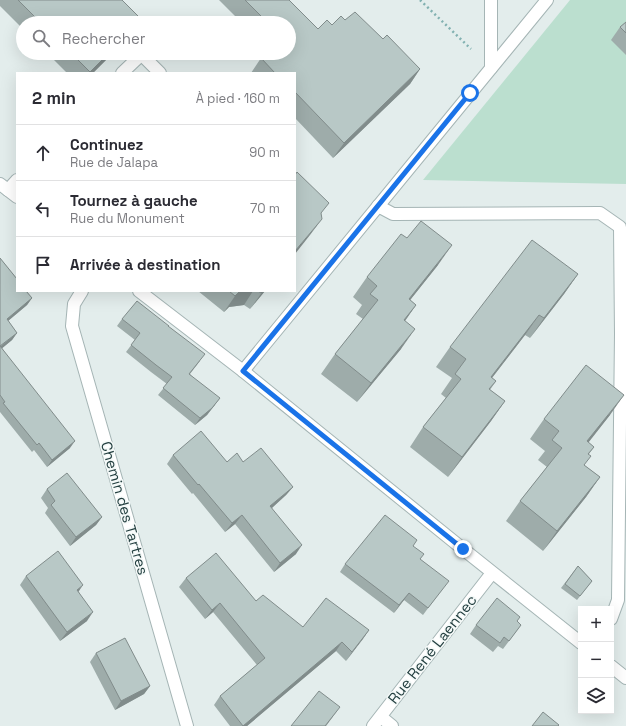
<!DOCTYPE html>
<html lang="fr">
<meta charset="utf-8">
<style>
body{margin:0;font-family:"Space Grotesk",sans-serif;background:#f2f2f3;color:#2b2b33}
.controls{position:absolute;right:12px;bottom:12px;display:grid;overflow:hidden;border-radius:0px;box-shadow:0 4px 16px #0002}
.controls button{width:36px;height:36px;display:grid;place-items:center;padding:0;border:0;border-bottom:1px solid #e1e1e2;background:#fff;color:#2b2b33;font:20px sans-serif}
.stop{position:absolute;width:12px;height:12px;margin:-9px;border:3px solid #1a73e8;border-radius:50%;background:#fff}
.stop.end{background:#1a73e8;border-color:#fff;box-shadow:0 1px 4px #0008}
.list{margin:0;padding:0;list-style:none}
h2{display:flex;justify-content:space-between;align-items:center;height:52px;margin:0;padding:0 16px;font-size:17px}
h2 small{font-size:13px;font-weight:400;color:#7c7c81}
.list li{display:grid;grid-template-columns:26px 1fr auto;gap:12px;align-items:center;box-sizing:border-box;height:56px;padding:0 16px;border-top:1px solid #e1e1e2}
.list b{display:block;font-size:15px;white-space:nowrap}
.list p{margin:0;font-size:13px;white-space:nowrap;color:#7c7c81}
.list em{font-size:13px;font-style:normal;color:#7c7c81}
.icon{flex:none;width:22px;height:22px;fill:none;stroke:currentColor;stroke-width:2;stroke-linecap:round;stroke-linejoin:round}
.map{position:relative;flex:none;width:626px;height:726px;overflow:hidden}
.search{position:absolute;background:#fff;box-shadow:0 4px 16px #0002;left:16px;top:16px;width:280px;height:44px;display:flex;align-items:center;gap:10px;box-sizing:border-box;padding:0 14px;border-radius:22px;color:#7c7c81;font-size:15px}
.panel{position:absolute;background:#fff;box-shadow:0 4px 16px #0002;left:16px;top:72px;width:280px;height:220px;border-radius:0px}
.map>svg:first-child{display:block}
.green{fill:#bbdfcf}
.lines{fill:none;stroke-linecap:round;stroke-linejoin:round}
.minor-casing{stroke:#a5b5b5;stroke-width:14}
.path{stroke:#82b1b1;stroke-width:2.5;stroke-dasharray:2 3;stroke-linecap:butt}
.minor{stroke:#fff;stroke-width:12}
.wall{fill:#9eacaa}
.shaded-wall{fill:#818c8b}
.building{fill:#b8c8c6;stroke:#818c8b}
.route{stroke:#1a73e8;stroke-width:5}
.labels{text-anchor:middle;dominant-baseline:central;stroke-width:3;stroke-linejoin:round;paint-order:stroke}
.street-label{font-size:15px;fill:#223e3f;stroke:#f4f9f8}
</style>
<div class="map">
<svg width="626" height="726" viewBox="0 0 626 726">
<rect width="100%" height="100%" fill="#e3edec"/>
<path class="green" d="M570,0h56v184l-203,-4z"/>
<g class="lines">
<defs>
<g id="minor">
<path d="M141,54l19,19"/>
<path d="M491,68v-68"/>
<path d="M122,73l21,-20"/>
<path d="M0,184l17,13"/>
<path d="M8,190l9,-10"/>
<path d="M378,206l15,8 207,-1 20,14 1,107 -3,266 -7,19"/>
<path d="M82,291l-8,13 -2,22 115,400"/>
<path d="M139,291l104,80 220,178 118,94"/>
<path d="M243,371l304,-371"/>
<path d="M611,666l15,12"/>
<path d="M381,717l11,9"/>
<path d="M373,726l119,-153"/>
</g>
</defs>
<use href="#minor" class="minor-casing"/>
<path class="path" d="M420,0l51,49"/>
<use href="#minor" class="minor"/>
</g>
<g class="wall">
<path d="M0,0h122l20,20 -2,3h-117v6l-23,-23z"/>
<path d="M219,0h70l29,29 27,-9 38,19 37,30 -10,15 -77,74 -38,-40v-45h-44l10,-15 28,-5v-30h-47z"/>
<path d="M626,22v33l-15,-15 9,-13z"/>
<path d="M47,53h66l-20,20h-26z"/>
<path d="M0,258l32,40 -5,7 -19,16 9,12 -5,7 -10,8 68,100 -23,19 -13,-17 -2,2 -32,-40z"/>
<path d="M438,265l-28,35 6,5 -11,16 -4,28 -44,53 -36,-28 14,-20 28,-35 -7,-5 6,-9 -9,-8 14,-20z"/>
<path d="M578,274l-14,20 -34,44 -5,-3 -33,43 4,3 -6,9 15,11 -14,20 -43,56 -38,-30 13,-20 23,-29 -5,-4 11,-16 -16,-11 14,-20z"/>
<path d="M198,291h67l-15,18 -6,-4 -15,2 -5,5z"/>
<path d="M122,319l46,7 32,35 -10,13 25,31 -8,10 -12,10 -37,-30 9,-11 -16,-12 -25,-20 9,-12 -18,-14z"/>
<path d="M610,415l-22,27 6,5 -5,7 -5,11 16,12 -14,20 -43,54 -37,-30 14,-20 27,-34 -9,-7 7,-9 -15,-12 14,-20z"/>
<path d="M173,455l54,7h16l50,25 -7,8 -14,13 24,46 -22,18 -39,-48 -10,8 -32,-39 -1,1 -25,-30z"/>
<path d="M47,489l55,28 -6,8 -26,21 -25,-33 3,-5 -7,-10z"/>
<path d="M413,546l7,13 23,29 -20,27 -19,-15 -10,13 -54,-41 5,-8z"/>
<path d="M578,566l14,15 -15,19 -16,-12z"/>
<path d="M26,576l53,16 8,29 -27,20 -40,-56z"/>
<path d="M186,578l70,23 47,26 66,3 -23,31 -10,-10 -89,75h-17l-16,-21 6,-9 37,-31 -44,-53 -8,7 -26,-32z"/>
<path d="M517,621l4,4 -18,24 -5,-3 -5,6 -23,-18 6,-9z"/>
<path d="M96,653l54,33 -6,8 -29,16 -25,-48z"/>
</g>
<g class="shaded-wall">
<path d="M109,53h4l-20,20h-4z"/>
<path d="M420,69l-10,15 -77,74 11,-15z"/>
<path d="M322,219l-12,16 -15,19v-3z"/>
<path d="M452,245l-14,20 -43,54 14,-20z"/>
<path d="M578,274l-14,20 -34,44 14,-20z"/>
<path d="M240,291h13l-9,14 -15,2 -5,5 11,-16z"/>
<path d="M263,291h2l-15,18z"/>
<path d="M32,298l-5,7 -25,21 5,-7z"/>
<path d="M416,305l-14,20 2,-5z"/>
<path d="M539,315l-14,20 -48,62 14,-20z"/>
<path d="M415,329l-14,20 -44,53 14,-19z"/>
<path d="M17,333l-5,7 -12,10v-3z"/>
<path d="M624,395l-14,20 -36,46 13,-20z"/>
<path d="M220,398l-13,17 -12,10 5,-7z"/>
<path d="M505,401l-14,20 -43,56 14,-20z"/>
<path d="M75,441l-5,7 -23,19 5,-7z"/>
<path d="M600,477l-14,20 -43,54 14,-20z"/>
<path d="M293,487l-7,8 -22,20 6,-9z"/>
<path d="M242,515l-7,9 -10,8 7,-9z"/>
<path d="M102,517l-6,8 -26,21 6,-9z"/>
<path d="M302,545l-6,9 -22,18 6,-9z"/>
<path d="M83,585l-6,9v-4z"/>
<path d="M409,593l-5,7 -10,13 5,-8z"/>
<path d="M220,603l-7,9 -8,7 7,-9z"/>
<path d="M93,612l-6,9 -27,20 7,-9z"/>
<path d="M369,630l-6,9 -17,22 6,-9z"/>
<path d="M342,642l-6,9 -89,75h-5z"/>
<path d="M150,686l-6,8 -29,16 6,-9z"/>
<path d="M340,707l-14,19h-1z"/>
</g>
<g class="building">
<path d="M18,0h104l20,20 -3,3h-98z"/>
<path d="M245,0h44l29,29 9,-9 5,5 9,-9 4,4 10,-8 28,27 4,-4 33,34 -76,74 -49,-51v-19h-20l-14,-15 6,-5h22v-30h-21z"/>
<path d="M626,22v11l-6,-6z"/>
<path d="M71,53h38l-19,19z"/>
<path d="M297,172l32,31 -8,10 1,6 -27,32v-76z"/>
<path d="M421,221l31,24 -43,54 7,6 -12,15 11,9 -44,54 -36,-29 43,-54 -8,-6 7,-8 -10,-9 34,-43 6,4z"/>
<path d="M532,240l46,34 -34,44 -5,-3 -48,62 5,4 -7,8 16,12 -43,56 -39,-30 38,-48 -6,-5 11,-15 -16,-12z"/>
<path d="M0,258l17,21v12h9l6,7 -25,21 10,14 -17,13 75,95 -23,19 -13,-17 -2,2 -34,-42 2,-1 -5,-7z"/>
<path d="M229,291h14h-3l-5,5z"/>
<path d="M258,291h5l-2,2z"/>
<path d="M137,301l32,25h-1l37,28 -16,20 31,24 -8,10 -12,10 -37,-30 9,-11 -16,-12 -25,-20 9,-12 -18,-14z"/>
<path d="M586,365l38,30 -37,46 7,6 -6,7 3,2 -7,9 16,12 -43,54 -37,-30 42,-53 -10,-8 7,-9 -15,-12z"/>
<path d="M201,431l26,31 10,-9 6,9 18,-14 32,39 -23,19 32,39 -22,18 -38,-48 -10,8 -33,-39 -1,1 -25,-30z"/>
<path d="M67,473l35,44 -26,20 -25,-32 4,-4 -8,-12z"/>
<path d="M385,515l32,25 -4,6 11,8 -4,5 29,22 -21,27 -19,-15 -10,12 -54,-41z"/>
<path d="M58,551l25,34 -6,5 16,22 -26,20 -41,-56z"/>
<path d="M216,553l40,48 7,-6 40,32 23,-29 43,32 -17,22 -10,-10 -99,84 -23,-30 45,-38 -45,-55 -8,7 -26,-32z"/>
<path d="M578,566l14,15 -12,15 -15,-12z"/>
<path d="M497,598l23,19 -3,4 4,4 -12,16 -5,-4 -4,6 -24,-18z"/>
<path d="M125,638l25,48 -29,15 -25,-48z"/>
<path d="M319,691l21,16 -15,19h-34z"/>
<path d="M543,712l16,13 -1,1h-26z"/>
</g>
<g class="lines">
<path class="route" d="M463,549l-220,-178 227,-278"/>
</g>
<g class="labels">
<g class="street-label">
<text transform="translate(125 508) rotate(74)">Chemin des Tartres</text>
<text transform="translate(432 649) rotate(-52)">Rue René Laennec</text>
</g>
</g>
</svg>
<div class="controls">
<button>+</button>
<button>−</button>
<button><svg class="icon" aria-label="layers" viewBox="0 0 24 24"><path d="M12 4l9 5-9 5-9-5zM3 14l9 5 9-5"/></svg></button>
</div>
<div class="stop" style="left:470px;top:93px"></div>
<div class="stop end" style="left:463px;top:549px"></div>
<div class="search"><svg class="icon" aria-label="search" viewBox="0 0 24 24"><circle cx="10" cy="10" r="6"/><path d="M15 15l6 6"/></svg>Rechercher</div>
<section class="panel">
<h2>2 min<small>À pied · 160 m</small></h2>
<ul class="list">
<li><svg class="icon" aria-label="ahead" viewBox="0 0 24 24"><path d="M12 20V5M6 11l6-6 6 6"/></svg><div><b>Continuez</b><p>Rue de Jalapa</p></div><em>90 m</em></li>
<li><svg class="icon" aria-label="left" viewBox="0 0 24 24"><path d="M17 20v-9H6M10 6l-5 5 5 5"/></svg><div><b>Tournez à gauche</b><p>Rue du Monument</p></div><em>70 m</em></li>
<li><svg class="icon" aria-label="arrive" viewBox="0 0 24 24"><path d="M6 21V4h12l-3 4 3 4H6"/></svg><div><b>Arrivée à destination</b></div></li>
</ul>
</section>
</div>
